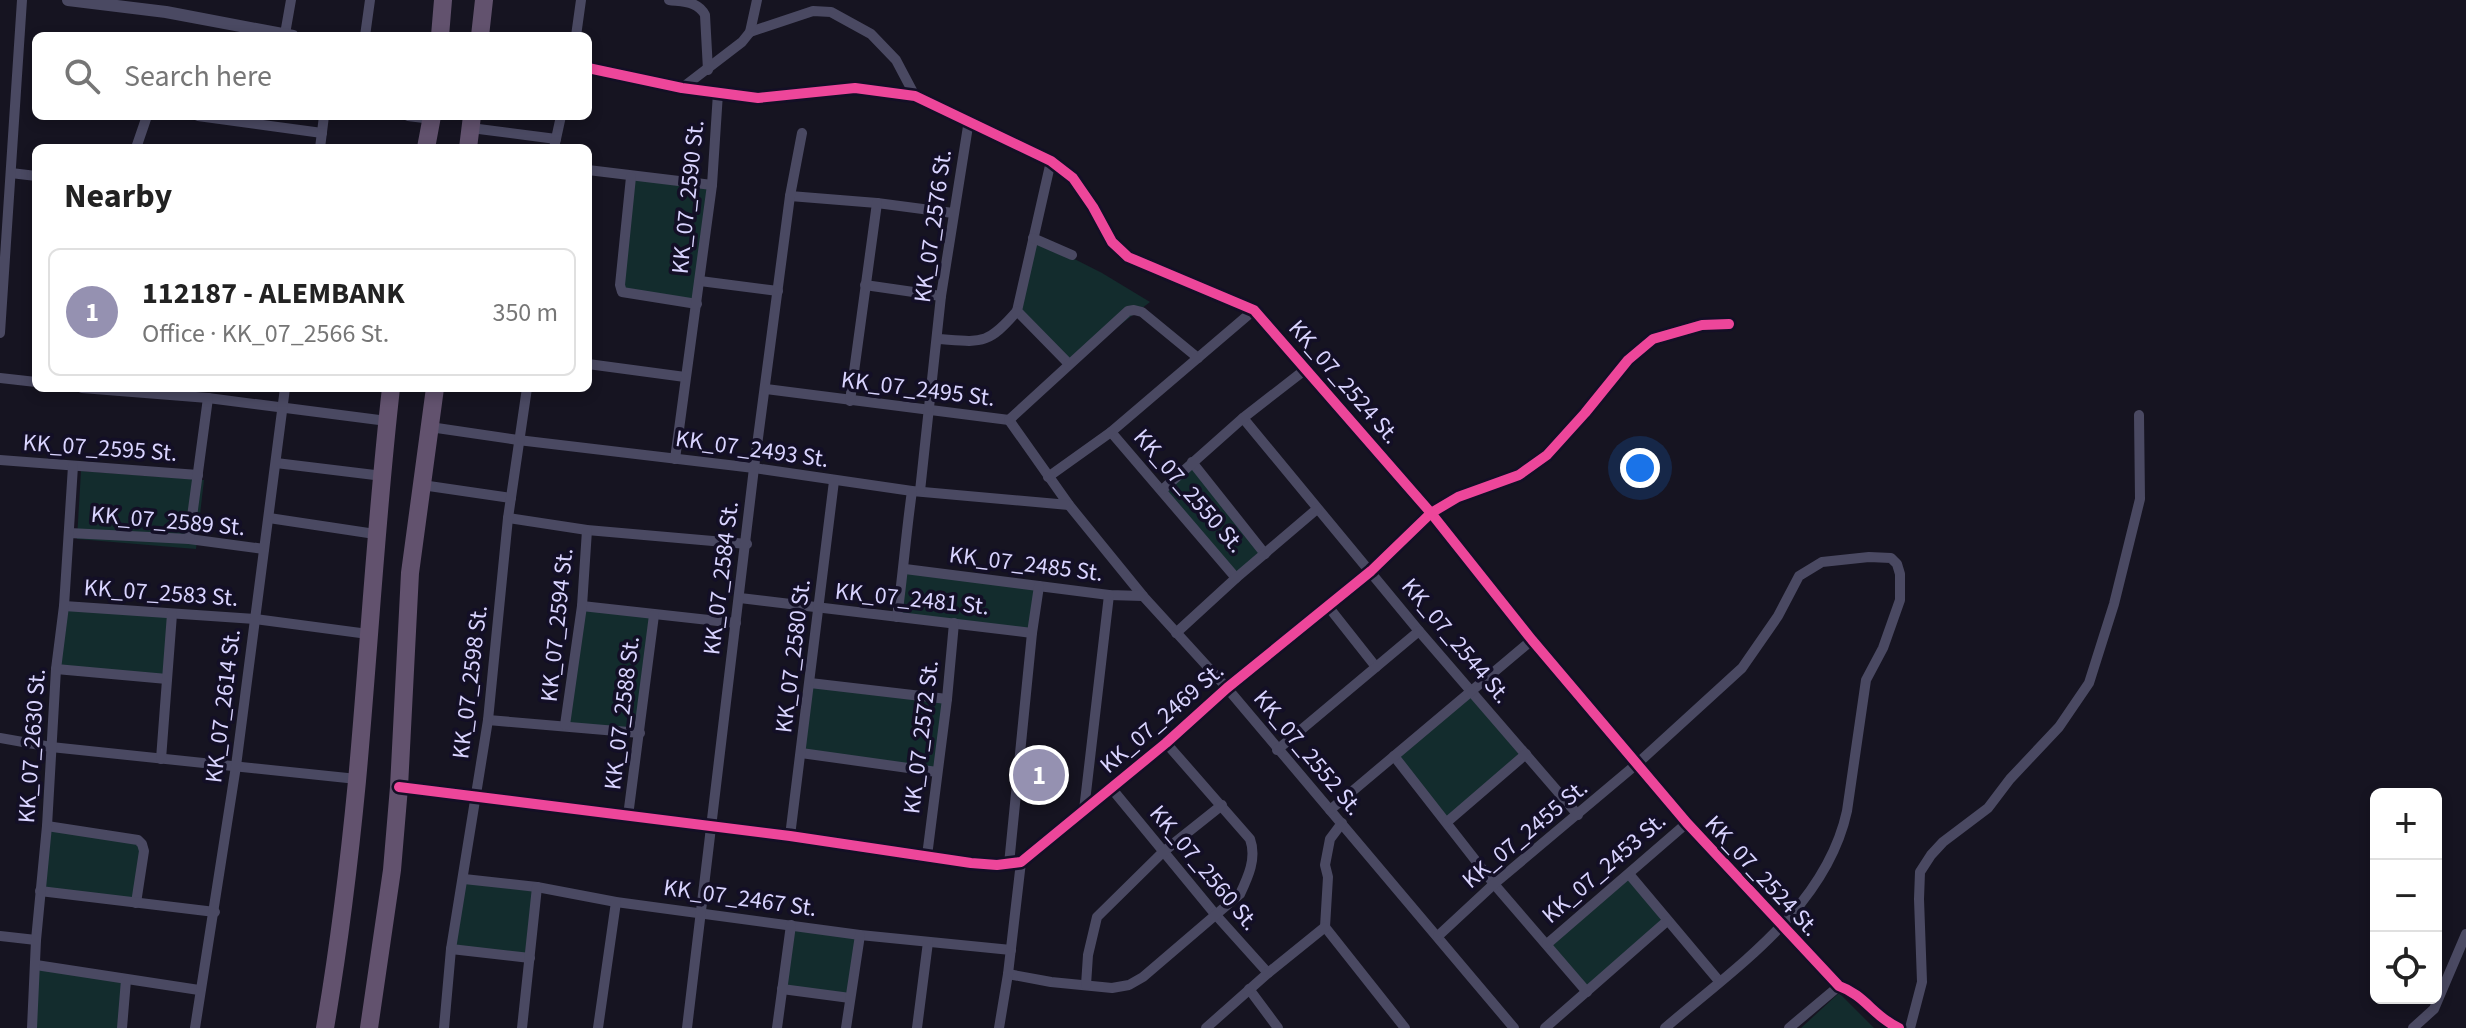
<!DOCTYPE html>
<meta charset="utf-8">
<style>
body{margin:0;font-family:"Source Sans 3",sans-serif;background:#f6f6f6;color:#222}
.controls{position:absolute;right:24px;bottom:24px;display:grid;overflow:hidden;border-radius:12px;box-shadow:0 4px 12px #0003}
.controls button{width:72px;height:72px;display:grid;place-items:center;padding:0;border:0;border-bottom:2px solid #e0e0e0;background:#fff;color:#222;font:40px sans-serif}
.you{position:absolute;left:1640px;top:468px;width:28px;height:28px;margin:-20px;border:6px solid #fff;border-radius:50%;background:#1a73e8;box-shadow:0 0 0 12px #1a73e833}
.badge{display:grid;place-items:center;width:52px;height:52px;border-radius:50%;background:#9591b1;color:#fff;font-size:26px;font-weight:700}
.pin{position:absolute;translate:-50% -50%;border:4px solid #fff;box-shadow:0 2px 8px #0006}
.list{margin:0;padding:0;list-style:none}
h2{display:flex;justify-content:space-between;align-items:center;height:104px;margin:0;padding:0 32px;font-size:34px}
h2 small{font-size:26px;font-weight:400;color:#767676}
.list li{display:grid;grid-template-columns:52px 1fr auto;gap:24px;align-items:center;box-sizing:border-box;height:128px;margin:0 16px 16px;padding:0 16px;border:2px solid #e0e0e0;border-radius:12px}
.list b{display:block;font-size:30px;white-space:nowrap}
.list p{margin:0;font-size:26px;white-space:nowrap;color:#767676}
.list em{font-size:26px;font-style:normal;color:#767676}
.icon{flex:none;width:44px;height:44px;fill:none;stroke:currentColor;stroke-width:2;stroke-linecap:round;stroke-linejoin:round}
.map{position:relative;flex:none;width:2466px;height:1028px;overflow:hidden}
.search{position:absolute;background:#fff;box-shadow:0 4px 12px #0003;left:32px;top:32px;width:560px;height:88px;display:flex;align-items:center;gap:20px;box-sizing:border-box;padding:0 28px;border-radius:12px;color:#767676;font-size:30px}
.panel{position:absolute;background:#fff;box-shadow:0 4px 12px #0003;left:32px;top:144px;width:560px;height:248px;border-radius:12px}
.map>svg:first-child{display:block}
.green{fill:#132c2d}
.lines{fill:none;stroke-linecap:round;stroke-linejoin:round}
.minor{stroke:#4a4962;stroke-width:10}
.tertiary{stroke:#4a4962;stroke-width:12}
.trunk{stroke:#62526e;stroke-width:18}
.cycleway-casing{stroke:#130f26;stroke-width:15}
.cycleway{stroke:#ed469a;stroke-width:10}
.labels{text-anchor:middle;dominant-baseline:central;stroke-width:7;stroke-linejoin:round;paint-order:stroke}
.street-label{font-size:24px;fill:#d9d4ff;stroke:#130f26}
</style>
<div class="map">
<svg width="2466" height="1028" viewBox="0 0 2466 1028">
<rect width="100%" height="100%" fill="#161421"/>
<g class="green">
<path d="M631,177l81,8 -15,119 -70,-10 -7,-9z"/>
<path d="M1033,238l69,35 48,29 -81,62 -52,-53z"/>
<path d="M1192,462l73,92 -29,24 -74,-88z"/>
<path d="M81,471l123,9 -8,69 -119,-10z"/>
<path d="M905,569l134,17 -7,47 -135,-16z"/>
<path d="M62,602l110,12 -5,65 -112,-8z"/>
<path d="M582,606l72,9 -14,118 -75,-8z"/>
<path d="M810,683l137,16 -10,73 -136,-19z"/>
<path d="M1472,691l54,63 -79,68 -53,-66z"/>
<path d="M47,826l95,18 -6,59 -96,-12z"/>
<path d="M1629,874l38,47 -80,71 -40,-48z"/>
<path d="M463,879l74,8 -7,71 -78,-11z"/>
<path d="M791,925l69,10 -10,63 -68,-9z"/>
<path d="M36,965l90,15 -4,48h-90z"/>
<path d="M1839,993l35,35h-73z"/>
</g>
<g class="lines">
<g class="minor">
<path d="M669,0c14,2 29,1 36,15l3,55"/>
<path d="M750,32l63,-21 18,1 40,22 25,26 19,36"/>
<path d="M285,34l6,-34"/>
<path d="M365,36l5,-36"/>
<path d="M576,36l5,-36"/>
<path d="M588,68l94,20 76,10 97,-10 60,8 136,65 22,17 20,29 19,35 16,15 126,53 177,203 101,127 155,183 152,163c26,9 35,31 60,42"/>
<path d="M682,88l60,-46 8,-10 7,-32"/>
<path d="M198,116l124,17"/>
<path d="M408,116l24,3"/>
<path d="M471,128l85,11"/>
<path d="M136,148l11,-32"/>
<path d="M320,148l4,-32"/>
<path d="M554,148l7,-32"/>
<path d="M1051,161l-34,150 52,53"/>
<path d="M588,170l124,15"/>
<path d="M11,173l25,3"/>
<path d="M631,177l-11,108 2,7 75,12"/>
<path d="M790,196l87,7 76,10"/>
<path d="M1033,238l39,17"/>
<path d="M700,281l78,10"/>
<path d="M865,285l76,11"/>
<path d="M0,333l22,-333"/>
<path d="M938,339c43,3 49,7 79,-28"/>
<path d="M588,364l97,13"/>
<path d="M0,378l36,4"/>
<path d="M82,388l126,10 179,23"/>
<path d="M766,389l243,31"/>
<path d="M850,401l27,-198"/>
<path d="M1243,418l176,213 159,184"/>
<path d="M1009,420l60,85 74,91 84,92 287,340"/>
<path d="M1009,420l119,-109 6,-1 8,2 56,46"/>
<path d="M430,427l88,13 236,28 158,23 157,14"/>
<path d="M1111,432l125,146"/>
<path d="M675,459l37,-274 6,-92"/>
<path d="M0,460l198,15"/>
<path d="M1192,462l73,92"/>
<path d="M276,463l107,13"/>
<path d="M1048,477l63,-45 143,-122"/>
<path d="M422,485l89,13"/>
<path d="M1162,490l81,-72 63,-49"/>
<path d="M920,491l21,-195 28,-176"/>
<path d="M269,518l106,16"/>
<path d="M508,518l79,12 160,14"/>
<path d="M69,533l120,6 75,10"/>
<path d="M189,539l19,-141"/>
<path d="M905,569l204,26 34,1"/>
<path d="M740,598l292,35"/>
<path d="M1327,605l49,62"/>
<path d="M64,606l191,13 113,15"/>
<path d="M582,606l154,17"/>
<path d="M897,617c6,-42 9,-84 15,-126"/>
<path d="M1176,633l60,-55 81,-69"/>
<path d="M56,669l111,10"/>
<path d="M810,683l137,16"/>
<path d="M488,720l152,13"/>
<path d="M565,725l17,-119 5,-76"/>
<path d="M0,738l51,9 306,32"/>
<path d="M1277,750l142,-119"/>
<path d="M801,753l136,19"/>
<path d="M1394,756l100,128 93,108"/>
<path d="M161,759l11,-145"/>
<path d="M399,787l391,49 181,27 26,2 24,-3 145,-119 61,-55 144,-117 60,-58 27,-16 61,-22 28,-20 38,-42 43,-53 25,-21 49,-14 27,-1"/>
<path d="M1112,789l103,125 53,59"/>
<path d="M1084,810l25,-215"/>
<path d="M1330,810l202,-170"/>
<path d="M628,816l26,-201"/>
<path d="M1447,822l79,-68"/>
<path d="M47,826l91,14 4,4 2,7 -8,52"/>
<path d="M790,836l44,-355"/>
<path d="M927,856l20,-157 7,-76"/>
<path d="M1009,864l23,-231 7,-47"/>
<path d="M1629,874l90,107"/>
<path d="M464,879l73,8 79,15 244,33 151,15"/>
<path d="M40,891l175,21"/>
<path d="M1325,927l80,101"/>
<path d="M1325,927l3,-50 -3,-12 5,-26 12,-16"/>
<path d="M0,936l36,4"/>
<path d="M1438,936l56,-52 144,-121 104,-95 36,-52 21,-40 23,-14 47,-5 22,1 6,6 3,10v26l-17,48 -17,32 -19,131c-21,96 -111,156 -182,217"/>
<path d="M1547,944l140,-121"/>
<path d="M451,949l79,9"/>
<path d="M36,965l163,25"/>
<path d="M1008,974l43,8 61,6 17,-3 14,-8 97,-83c8,-17 17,-36 10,-55l-84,-96"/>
<path d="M1086,985l2,-30 9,-38 66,-65 59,-47"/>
<path d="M782,989l68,9"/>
<path d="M1249,989l29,39"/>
<path d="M32,1028l4,-88 11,-114 9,-157 8,-63 9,-140"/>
<path d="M122,1028l4,-48"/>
<path d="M195,1028l41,-262 49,-378"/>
<path d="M444,1028l7,-79 37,-229 20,-202 19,-130"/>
<path d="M522,1028l15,-141"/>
<path d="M598,1028l18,-126"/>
<path d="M687,1028l67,-560 36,-272 12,-63"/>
<path d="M777,1028l14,-103"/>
<path d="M846,1028l14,-93"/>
<path d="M917,1028l11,-86"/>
<path d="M999,1028l9,-54 13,-112"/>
<path d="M1206,1028l62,-55 57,-46"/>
<path d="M1545,1028l122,-107"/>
<path d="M1789,1028l50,-42"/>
<path d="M1910,1028l12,-46 -3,-83 1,-27 11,-17 12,-13 45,-34 22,-29 49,-52 30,-44 25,-79 26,-105 -1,-84"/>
<path d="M2413,1028l21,-19 32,-75"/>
</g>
<path class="tertiary" d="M68,0l98,12 127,24"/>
<g class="trunk">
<path d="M440,36l3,-36"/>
<path d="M480,36l4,-36"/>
<path d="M426,148l6,-32"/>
<path d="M468,148l4,-32"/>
<path d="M325,1028c14,-82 24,-164 32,-247 12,-131 19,-262 34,-393"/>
<path d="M369,1028l23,-158 7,-83 11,-214 25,-185"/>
</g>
<defs>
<g id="cycleway">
<path d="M588,68l94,20 76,10 97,-10 60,8 136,65 22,17 20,29 19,35 16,15 126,53 177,203 101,127 155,183 152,163c26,9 35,31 60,42"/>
<path d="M399,787l391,49 181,27 26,2 24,-3 145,-119 61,-55 144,-117 60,-58 27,-16 61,-22 28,-20 38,-42 43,-53 25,-21 49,-14 27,-1"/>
</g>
</defs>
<use href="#cycleway" class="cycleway-casing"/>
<use href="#cycleway" class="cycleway"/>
</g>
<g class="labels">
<g class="street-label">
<text transform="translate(688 197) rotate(-84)">KK_07_2590 St.</text>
<text transform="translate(933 226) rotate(-82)">KK_07_2576 St.</text>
<text transform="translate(1344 382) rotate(49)">KK_07_2524 St.</text>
<text transform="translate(918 389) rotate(7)">KK_07_2495 St.</text>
<text transform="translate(100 448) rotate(4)">KK_07_2595 St.</text>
<text transform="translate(752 449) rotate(8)">KK_07_2493 St.</text>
<text transform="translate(1189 491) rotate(49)">KK_07_2550 St.</text>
<text transform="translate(168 521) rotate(5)">KK_07_2589 St.</text>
<text transform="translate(1026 564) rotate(7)">KK_07_2485 St.</text>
<text transform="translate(721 578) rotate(-83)">KK_07_2584 St.</text>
<text transform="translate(161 593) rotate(4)">KK_07_2583 St.</text>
<text transform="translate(912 599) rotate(6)">KK_07_2481 St.</text>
<text transform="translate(557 625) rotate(-84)">KK_07_2594 St.</text>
<text transform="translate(1456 641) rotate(50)">KK_07_2544 St.</text>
<text transform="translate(793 656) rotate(-83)">KK_07_2580 St.</text>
<text transform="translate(470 682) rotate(-83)">KK_07_2598 St.</text>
<text transform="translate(223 706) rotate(-83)">KK_07_2614 St.</text>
<text transform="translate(622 713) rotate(-83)">KK_07_2588 St.</text>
<text transform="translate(1162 718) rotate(-41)">KK_07_2469 St.</text>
<text transform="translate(921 737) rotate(-83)">KK_07_2572 St.</text>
<text transform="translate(32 746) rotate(-86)">KK_07_2630 St.</text>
<text transform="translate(1308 753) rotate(50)">KK_07_2552 St.</text>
<text transform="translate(1525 834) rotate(-40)">KK_07_2455 St.</text>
<text transform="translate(1204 868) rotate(50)">KK_07_2560 St.</text>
<text transform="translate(1604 868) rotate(-41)">KK_07_2453 St.</text>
<text transform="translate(1762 876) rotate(47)">KK_07_2524 St.</text>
<text transform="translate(740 898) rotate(8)">KK_07_2467 St.</text>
</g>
</g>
</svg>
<div class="controls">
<button>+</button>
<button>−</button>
<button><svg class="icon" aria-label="locate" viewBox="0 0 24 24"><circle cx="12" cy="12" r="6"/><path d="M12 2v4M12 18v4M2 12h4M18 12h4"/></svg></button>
</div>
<div class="you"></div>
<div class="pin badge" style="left:1039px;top:775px">1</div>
<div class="search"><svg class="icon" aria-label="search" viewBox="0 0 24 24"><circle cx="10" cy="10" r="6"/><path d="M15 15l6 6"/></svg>Search here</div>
<section class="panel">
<h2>Nearby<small></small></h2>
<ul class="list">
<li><span class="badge">1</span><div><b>112187 - ALEMBANK</b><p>Office · KK_07_2566 St.</p></div><em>350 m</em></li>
</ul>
</section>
</div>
